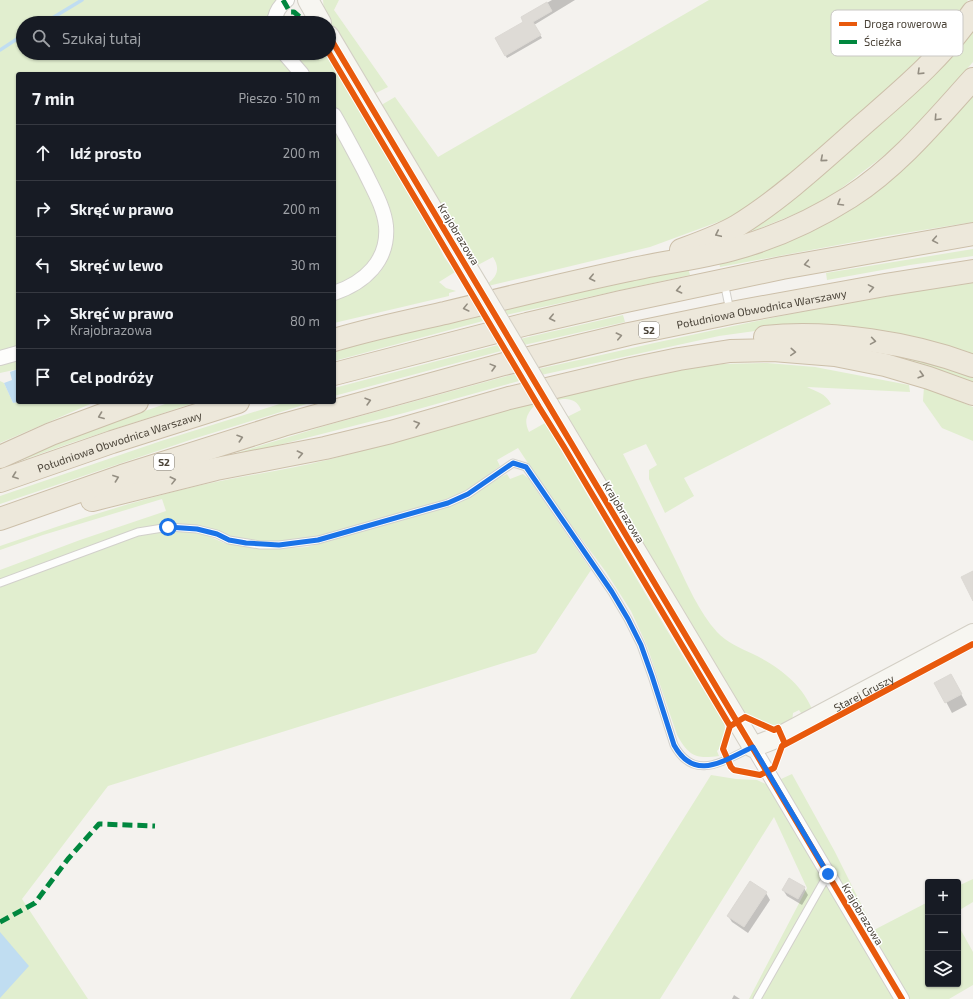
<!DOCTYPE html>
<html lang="pl">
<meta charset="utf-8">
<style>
body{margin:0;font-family:"Exo 2",sans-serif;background:#242831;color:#f1f3f6}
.controls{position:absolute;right:12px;bottom:12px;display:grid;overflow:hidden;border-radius:4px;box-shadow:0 1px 3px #0004}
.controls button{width:36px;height:36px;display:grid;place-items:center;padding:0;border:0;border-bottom:1px solid #363941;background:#171b24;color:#f1f3f6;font:20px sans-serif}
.stop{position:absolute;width:12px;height:12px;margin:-9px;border:3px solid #1a73e8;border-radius:50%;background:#fff}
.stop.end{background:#1a73e8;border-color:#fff;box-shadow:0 1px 4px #0008}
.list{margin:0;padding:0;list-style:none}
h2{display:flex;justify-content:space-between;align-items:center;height:52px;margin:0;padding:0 16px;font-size:17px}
h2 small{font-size:13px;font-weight:400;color:#9ea1a6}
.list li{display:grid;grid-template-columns:26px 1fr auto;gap:12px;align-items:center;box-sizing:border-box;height:56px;padding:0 16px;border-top:1px solid #363941}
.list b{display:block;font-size:15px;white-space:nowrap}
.list p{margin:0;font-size:13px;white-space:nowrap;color:#9ea1a6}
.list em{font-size:13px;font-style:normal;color:#9ea1a6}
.icon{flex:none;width:22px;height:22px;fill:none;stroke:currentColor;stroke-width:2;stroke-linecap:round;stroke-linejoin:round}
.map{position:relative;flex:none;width:973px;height:999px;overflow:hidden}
.search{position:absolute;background:#171b24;box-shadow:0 1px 3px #0004;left:16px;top:16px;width:320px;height:44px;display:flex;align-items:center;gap:10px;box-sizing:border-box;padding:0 14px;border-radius:22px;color:#9ea1a6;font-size:15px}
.panel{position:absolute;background:#171b24;box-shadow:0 1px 3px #0004;left:16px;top:72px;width:320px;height:332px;border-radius:4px}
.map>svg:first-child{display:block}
.green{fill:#e1eecf}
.water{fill:#c0ddf1}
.shadow{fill:#0003}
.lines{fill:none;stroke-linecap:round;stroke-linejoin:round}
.stream{stroke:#c0ddf1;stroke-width:3.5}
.building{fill:#dedbd6;stroke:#dcd9d4}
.lane-casing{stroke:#d2d0cb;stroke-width:9}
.street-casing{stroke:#d2d0cb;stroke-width:16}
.secondary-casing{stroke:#d3cfc5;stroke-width:22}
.highway-casing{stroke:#ccbfa9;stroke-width:24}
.lane{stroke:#fdfdfc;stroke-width:7}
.street{stroke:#fdfdfc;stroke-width:14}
.secondary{stroke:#f7f6f1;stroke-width:20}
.highway{stroke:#ede8db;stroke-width:22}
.secondary-bridge-casing{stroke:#d3cfc5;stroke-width:22;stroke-linecap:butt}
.secondary-bridge{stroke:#f7f6f1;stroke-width:20}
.quiet{stroke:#00873e;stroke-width:5;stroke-dasharray:10 5;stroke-linecap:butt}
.cycleway-casing{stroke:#fff;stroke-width:8}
.cycleway{stroke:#e8590c;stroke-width:6}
.oneway{stroke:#948e82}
.route{stroke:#1a73e8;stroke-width:5}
.labels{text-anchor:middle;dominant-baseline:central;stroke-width:3;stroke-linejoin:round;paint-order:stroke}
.shield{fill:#fff;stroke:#817c74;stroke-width:1}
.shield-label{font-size:10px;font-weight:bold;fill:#4b4439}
.street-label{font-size:11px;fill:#4b4439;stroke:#fff}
.key{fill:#fff;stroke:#c9c7c4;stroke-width:1}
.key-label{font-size:11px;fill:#4b4439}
</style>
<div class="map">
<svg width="973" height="999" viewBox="0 0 973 999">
<rect width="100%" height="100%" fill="#f4f2ee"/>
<g class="green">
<path d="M0,0h277l-10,23h-244v30h253l19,21h-277v273l-18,6z"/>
<path d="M323,0h16l-5,10 54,77 -14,7 -50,-83z"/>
<path d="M709,0h259l-23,32 -20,21 -33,31 -111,98 -18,14 -34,22 -79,29 -162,39 -1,-2c11,-8 13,-16 6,-27l-17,9 -95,-160 2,-2 12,-7 43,60z"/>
<path d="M283,13l3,4 8,-1 9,7h-23z"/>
<path d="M973,28v34l-53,59 -30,30 -64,49 -26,12 -47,19 -4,-5z"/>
<path d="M291,53h34l110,186 9,18 11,15 -16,10 7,6 10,3 -7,2v3l-115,27v-23c38,-13 63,-33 58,-77l-51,-107 -7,-12v-30h-24z"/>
<path d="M973,90v132l-87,14 -166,31 -1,-6 71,-23z"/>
<path d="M334,126l36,66 10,32 -1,22 -5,10 -7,11 -12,10 -21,9z"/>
<path d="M973,249v7l-63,9 -83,15 -1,-7z"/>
<path d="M688,268l2,7 -184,40 -4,-6z"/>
<path d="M973,283v72l-50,-16 -33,-7 -65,-7h-26l-80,11 -178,39 -3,-6c144,-32 288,-66 435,-86z"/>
<path d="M479,315l4,6 -149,40v-10z"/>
<path d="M623,315l2,7 -101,23 -4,-6z"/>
<path d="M498,345l3,6 -167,45v-8z"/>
<path d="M862,352l26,1 85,22v11z"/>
<path d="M18,360v9l-18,4v-8z"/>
<path d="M767,363l48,4 94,18 1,7 -103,-5c10,5 18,6 24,17l-147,74 10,18 -29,17 -16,-34v-9l8,-5 -11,-21 -23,10c18,35 35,71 53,107 11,23 23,51 41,71 9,10 23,16 36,22 26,13 49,30 60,57l-8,4 -4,-2 -2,-3 -6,3 -1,9 -10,6 -2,-3c-8,3 -30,-8 -37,-14l-4,1 -174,-294 16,-8c-4,-11 -15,-13 -25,-9l-2,-4 112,-25 56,-8z"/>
<path d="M515,374l4,7 -115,32 -184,47v-2l108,-33z"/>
<path d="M0,381l4,2 9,20 5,-1h77l-95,41z"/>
<path d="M924,386l49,21v34l-31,-13 -19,-27z"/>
<path d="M171,402h26l-126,41 -71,25v-3l60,-25z"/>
<path d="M286,402h27l-120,37 -193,65v-8l161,-55z"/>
<path d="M532,403l2,3c-8,9 -10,15 -5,26l16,-9 120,204 59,96c3,8 -1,22 -7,28l2,5c-24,3 -30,0 -42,-21l-30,-89 -16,-35 -25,-39 -55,-74 -33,-50 -21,12 3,6 -29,22 -21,10 -144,42 -26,2h-20l-30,-5 -25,-9 -17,-4h-19l-16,2 -153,54v-10l80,-30 86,-29 -4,-12 -119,36 -43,15v-4c61,-21 123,-42 185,-57 48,-12 98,-18 146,-30 67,-17 134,-38 201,-56z"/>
<path d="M507,474l3,5 13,-5 6,5 62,91 -55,83 -428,133 -86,113 66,100h-88v-413l137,-51 31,-5 21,1 17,4 18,8 23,4 31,2 29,-2 146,-42c19,-9 34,-22 54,-31z"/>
<path d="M792,774l43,78 39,78 54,-28v82h30v-59l15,27v33l-24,14h-200l58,-111 -33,-71 -114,182h-90l141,-224 25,4 21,1 11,5z"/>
<path d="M973,879v23l-15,9v-25z"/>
</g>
<g class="water">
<path d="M18,369v33l-5,1 -9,-20 8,-3 -2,-8z"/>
<path d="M0,932l29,34 -29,32z"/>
</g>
<g class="shadow">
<path d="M552,0h23l-41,25 8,13 -35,20 -11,-19 29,-17 -3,-5z"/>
<path d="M936,683l20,2 11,20 -15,8z"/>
<path d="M750,882l16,11 4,7 -22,33 -16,-11 -4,-6z"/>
<path d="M804,888l4,7 -6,10 -15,-9 -4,-6z"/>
<path d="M734,995l6,4h-8z"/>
</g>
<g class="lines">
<g class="stream">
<path d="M44,23l38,-23"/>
<path d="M0,50l23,-15"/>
</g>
</g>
<g class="building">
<path d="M547,2l5,9 -19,11 8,13 -36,21 -10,-18 28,-16 -2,-5z"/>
<path d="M973,571v30l-12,-24z"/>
<path d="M951,674l11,20 -17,9 -11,-20z"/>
<path d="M789,878l16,9 -7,12 -16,-9z"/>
<path d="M750,881l17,11 -23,35 -17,-11z"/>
</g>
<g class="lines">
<defs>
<g id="lane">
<path d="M724,282l6,29"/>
<path d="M0,583l138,-51 31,-5 28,2 20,5 12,6 31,5h19l39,-5 130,-37 20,-9 45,-31 13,4 86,125 16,27 13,26 11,31 22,69c21,38 50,15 79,2"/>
<path d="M757,999l71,-125"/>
</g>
<g id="street">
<path d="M274,23c1,-10 5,-17 13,-23"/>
<path d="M284,53l18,21"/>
<path d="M334,115c11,19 21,38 31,57 8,17 19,35 21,54 3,35 -22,57 -52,67"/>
<path d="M0,358l18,-5"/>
<path d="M753,747l149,252"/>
</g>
<g id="secondary">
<path d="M308,0l13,23"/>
<path d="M329,36l149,250"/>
<path id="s1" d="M548,404l205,343 28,-11 192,-102"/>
</g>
<g id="highway">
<path d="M681,250c19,-7 39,-14 56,-24 47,-29 89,-69 130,-105 38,-33 78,-67 106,-109"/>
<path d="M765,337c64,-7 148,6 208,29"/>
<path d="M334,340c36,-11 74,-19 111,-27 61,-15 122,-30 184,-43 38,-9 77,-12 115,-24 37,-11 73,-28 106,-49 48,-31 85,-76 123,-118"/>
<path d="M334,374l193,-50 94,-22 161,-34 191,-34"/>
<path d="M0,457l51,-23 86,-32"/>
<path id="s2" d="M0,481l112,-39 126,-40"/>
<path d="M92,500l124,-31 109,-21 66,-16 118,-34 122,-29 48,-10 51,-8 43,-1 62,5 50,10 44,13 44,16"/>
<path id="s3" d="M0,519l122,-43 161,-51 221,-61 125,-30 102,-21 154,-28 88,-14"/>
</g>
</defs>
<use href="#lane" class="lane-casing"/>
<use href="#street" class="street-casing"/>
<use href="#secondary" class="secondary-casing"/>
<use href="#highway" class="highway-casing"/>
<use href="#lane" class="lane"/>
<use href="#street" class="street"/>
<use href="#secondary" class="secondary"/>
<use href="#highway" class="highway"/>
<defs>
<path id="secondary-bridge" d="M478,286l70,118"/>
</defs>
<use href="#secondary-bridge" class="secondary-bridge-casing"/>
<use href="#secondary-bridge" class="secondary-bridge"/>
<g class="quiet">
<path d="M283,0l7,12h4l13,11"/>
<path d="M0,922l35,-19 33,-44 31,-35 56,2"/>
</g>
<defs>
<g id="cycleway">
<path d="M329,36l573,963"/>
<path d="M329,53l210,354 25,40 166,279 -7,23 8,18 3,3 26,5 14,-7 8,-22 191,-102"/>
<path d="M732,725l13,-8 29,13 4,-2 7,16"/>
</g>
</defs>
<use href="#cycleway" class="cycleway-casing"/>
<use href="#cycleway" class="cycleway"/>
</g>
<defs><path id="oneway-chevron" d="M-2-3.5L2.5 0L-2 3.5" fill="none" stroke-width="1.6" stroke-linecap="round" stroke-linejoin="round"/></defs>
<g class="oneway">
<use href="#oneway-chevron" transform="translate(920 72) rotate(136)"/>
<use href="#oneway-chevron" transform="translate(937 118) rotate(133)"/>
<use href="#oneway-chevron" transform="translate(823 159) rotate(139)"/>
<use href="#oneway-chevron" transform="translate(840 203) rotate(149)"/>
<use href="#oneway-chevron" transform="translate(718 234) rotate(155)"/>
<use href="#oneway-chevron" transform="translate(935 240) rotate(170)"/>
<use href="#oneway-chevron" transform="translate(807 264) rotate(170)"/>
<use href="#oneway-chevron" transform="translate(592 278) rotate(167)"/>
<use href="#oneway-chevron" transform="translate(871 288) rotate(-10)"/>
<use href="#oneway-chevron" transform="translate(679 290) rotate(168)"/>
<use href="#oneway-chevron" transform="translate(466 308) rotate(166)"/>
<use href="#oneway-chevron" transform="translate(552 318) rotate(167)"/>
<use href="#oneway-chevron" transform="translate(619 336) rotate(-13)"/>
<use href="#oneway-chevron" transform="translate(873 341) rotate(9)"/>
<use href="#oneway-chevron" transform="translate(793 352) rotate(4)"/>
<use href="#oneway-chevron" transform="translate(493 367) rotate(-15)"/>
<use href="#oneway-chevron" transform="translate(921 375) rotate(16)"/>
<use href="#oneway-chevron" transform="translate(368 401) rotate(-16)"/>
<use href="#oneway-chevron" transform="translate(101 416) rotate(159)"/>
<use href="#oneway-chevron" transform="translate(417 424) rotate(-16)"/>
<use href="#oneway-chevron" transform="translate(240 438) rotate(-18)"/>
<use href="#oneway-chevron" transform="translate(300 454) rotate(-12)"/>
<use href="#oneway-chevron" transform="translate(15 476) rotate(160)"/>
<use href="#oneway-chevron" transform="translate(116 478) rotate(-20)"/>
<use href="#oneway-chevron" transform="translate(173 480) rotate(-14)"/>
</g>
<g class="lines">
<path class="route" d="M168,527l29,2 20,5 12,6 17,3 33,2 39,-5 130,-37 20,-9 45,-31 13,4 86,125 16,27 13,26 11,31 22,69c21,38 50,15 79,2l75,127"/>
</g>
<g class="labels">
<g class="shield">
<rect x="639" y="322" width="20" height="16" rx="3"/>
<rect x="154" y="454" width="20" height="16" rx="3"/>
</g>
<g class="shield-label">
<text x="649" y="330">S2</text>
<text x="164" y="462">S2</text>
</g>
<g class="street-label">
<text transform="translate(459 234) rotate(59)">Krajobrazowa</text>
<text stroke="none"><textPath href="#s3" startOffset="791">Południowa Obwodnica Warszawy</textPath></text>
<text stroke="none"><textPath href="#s2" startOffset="126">Południowa Obwodnica Warszawy</textPath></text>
<text transform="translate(624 512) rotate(59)">Krajobrazowa</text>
<text stroke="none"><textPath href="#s1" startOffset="523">Starej Gruszy</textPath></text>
<text transform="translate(863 914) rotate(59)">Krajobrazowa</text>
</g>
</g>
<rect x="831" y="10" width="132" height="46" rx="6" class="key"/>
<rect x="839" y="22" width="18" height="4" fill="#e8590c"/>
<rect x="839" y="40" width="18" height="4" fill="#00873e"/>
<g class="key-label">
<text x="864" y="28">Droga rowerowa</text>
<text x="864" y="46">Ścieżka</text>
</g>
</svg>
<div class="controls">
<button>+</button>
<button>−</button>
<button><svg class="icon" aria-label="layers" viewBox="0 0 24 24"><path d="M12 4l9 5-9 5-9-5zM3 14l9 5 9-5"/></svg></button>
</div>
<div class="stop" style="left:168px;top:527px"></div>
<div class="stop end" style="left:828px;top:874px"></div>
<div class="search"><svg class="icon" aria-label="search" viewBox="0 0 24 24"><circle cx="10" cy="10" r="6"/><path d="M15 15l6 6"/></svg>Szukaj tutaj</div>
<section class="panel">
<h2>7 min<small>Pieszo · 510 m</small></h2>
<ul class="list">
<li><svg class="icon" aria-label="ahead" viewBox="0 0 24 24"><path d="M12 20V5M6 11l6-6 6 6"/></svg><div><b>Idź prosto</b></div><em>200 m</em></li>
<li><svg class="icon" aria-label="right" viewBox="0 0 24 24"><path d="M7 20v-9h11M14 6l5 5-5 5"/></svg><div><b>Skręć w prawo</b></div><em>200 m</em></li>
<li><svg class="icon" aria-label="left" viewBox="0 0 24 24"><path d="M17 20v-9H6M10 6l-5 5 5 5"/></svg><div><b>Skręć w lewo</b></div><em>30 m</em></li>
<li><svg class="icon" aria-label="right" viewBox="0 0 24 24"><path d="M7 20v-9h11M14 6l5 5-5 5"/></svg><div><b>Skręć w prawo</b><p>Krajobrazowa</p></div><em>80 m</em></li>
<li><svg class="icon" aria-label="arrive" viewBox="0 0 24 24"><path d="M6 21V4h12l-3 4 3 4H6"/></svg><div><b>Cel podróży</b></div></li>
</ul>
</section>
</div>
